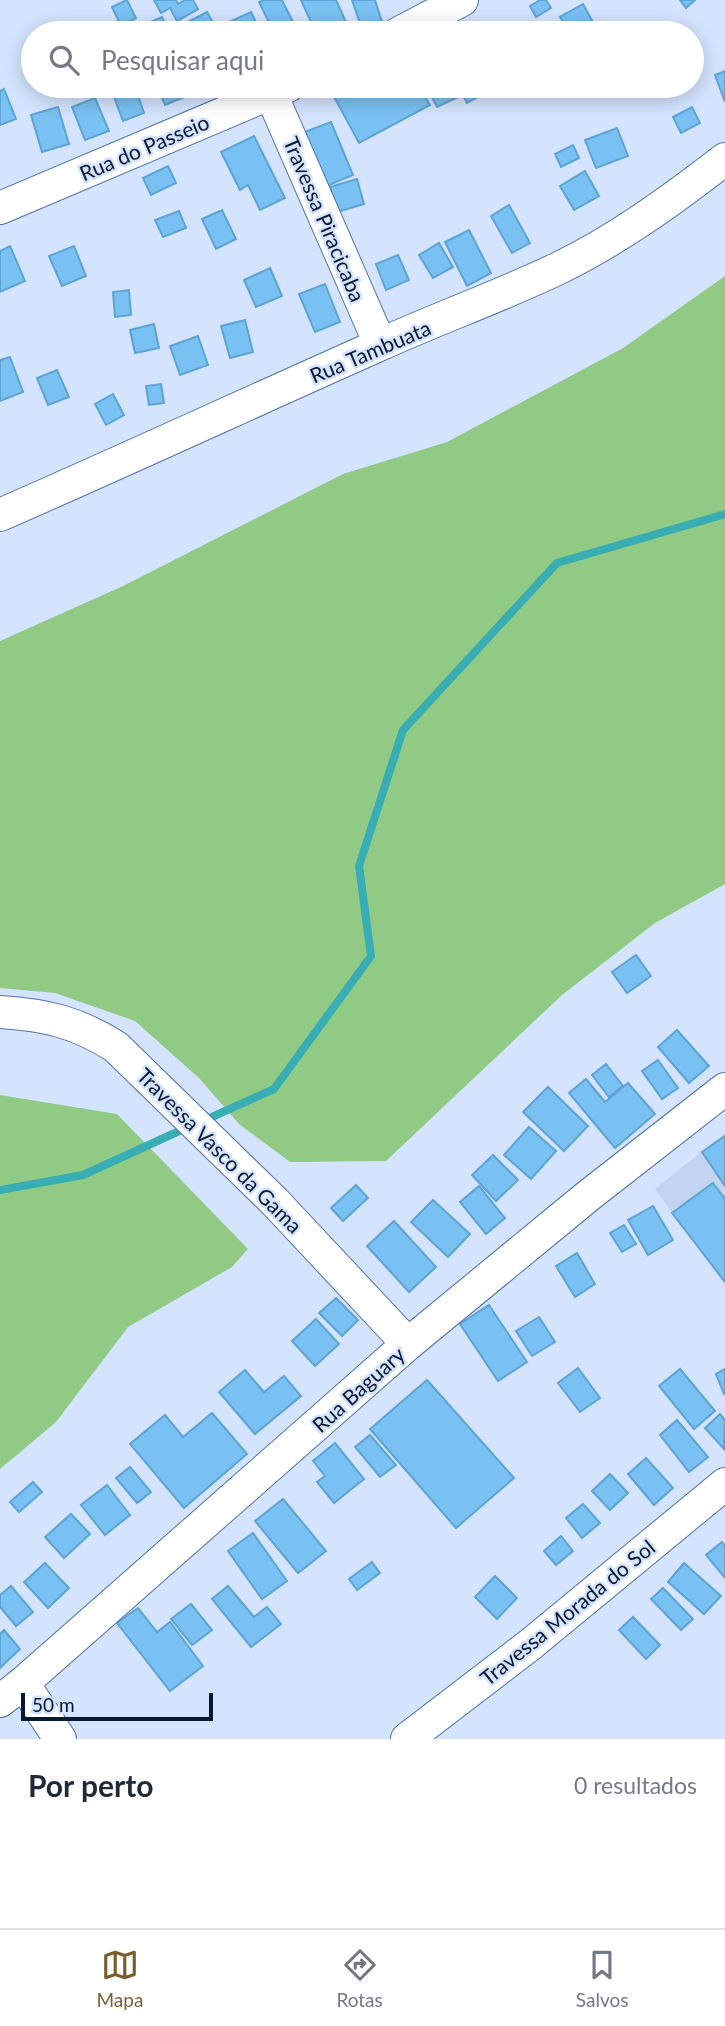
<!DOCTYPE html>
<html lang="pt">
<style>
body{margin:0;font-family:Lato,sans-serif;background:#f2f2f3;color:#1f2937}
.scale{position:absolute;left:21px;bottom:18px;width:192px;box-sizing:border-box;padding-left:7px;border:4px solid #09172f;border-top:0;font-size:19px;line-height:24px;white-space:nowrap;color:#09172f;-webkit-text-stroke:5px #d4e4fe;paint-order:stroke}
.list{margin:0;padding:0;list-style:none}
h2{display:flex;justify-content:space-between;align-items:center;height:91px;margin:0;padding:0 28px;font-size:30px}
h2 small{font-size:23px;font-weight:400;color:#747a83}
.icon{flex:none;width:38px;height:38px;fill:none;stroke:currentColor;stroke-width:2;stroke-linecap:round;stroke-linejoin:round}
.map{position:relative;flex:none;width:725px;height:1739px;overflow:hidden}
.search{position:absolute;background:#fff;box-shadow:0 4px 18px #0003;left:21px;right:21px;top:21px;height:77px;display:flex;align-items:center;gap:18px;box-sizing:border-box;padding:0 24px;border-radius:38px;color:#747a83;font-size:26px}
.sheet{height:189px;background:#fff}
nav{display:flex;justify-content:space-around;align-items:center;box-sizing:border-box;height:98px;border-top:2px solid #e0e1e3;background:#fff;font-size:19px;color:#747a83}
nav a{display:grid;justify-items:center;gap:4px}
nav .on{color:#795f30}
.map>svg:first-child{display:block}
.built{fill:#c2d4f0}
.green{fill:#91ca85}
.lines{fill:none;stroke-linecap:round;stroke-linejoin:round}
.stream{stroke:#38adb3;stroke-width:8}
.building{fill:#79c1f2;stroke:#5da4d4;stroke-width:2}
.minor-casing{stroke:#4d71ab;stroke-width:34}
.minor{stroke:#fff;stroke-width:32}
.labels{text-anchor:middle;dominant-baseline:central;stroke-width:5;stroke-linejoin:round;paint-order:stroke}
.street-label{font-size:21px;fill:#09172f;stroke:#d4e4fe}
</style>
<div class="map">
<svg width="725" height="1739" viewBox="0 0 725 1739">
<rect width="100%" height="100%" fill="#d4e4fe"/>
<path class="built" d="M725,1133v151l-70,-95z"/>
<g class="green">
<path d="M725,276v608l-70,39 -93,72 -176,166 -96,1 -50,-37 -41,-47 -64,-57 -80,-28 -55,-5v-347l123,-55 220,-112 104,-32 176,-94z"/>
<path d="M0,1095l117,19 131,135 -16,18 -104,60 -72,95 -56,47z"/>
</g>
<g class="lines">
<g class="stream">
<path d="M203,1121l71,-32 97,-133 -12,-90 44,-136 154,-167 168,-49"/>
<path d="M0,1190l83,-15 105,-48"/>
</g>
</g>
<g class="building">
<path d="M127,0l9,18 -15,8 -9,-19z"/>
<path d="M154,0h22l2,4 7,-4h8l5,9 -21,12 -7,-13 -9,5z"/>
<path d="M264,0h18l14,28 -10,5h-12l-15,-31z"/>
<path d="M301,0h35l15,33h-35z"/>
<path d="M352,0h23l7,22 -20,7z"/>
<path d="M540,0h6l5,8 -15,9 -6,-11z"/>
<path d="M680,0h15l-9,8z"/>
<path d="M583,4l16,29h-30l-9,-16z"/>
<path d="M207,12l12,21h-32l-5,-8z"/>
<path d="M251,12l10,21h-29l-5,-10z"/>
<path d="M162,17l7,16h-31l-2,-5z"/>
<path d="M725,71v31l-10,-27z"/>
<path d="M157,86h25l5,10 -22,9z"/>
<path d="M206,86h29l-23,11z"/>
<path d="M346,86h73l11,19 -71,38 -27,-50z"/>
<path d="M426,86h26l6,11 -21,10z"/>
<path d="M458,86h33l2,3 -26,14z"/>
<path d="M501,86h10l3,6 -9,4z"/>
<path d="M4,89l12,30 -16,6v-34z"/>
<path d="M136,90l8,23 -21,8 -9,-24z"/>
<path d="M95,98l14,33 -24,9 -13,-33z"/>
<path d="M58,107l11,37 -27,8 -11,-37z"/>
<path d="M692,107l8,16 -19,10 -8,-16z"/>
<path d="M331,122l22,53 -29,12 -30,-51z"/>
<path d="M617,128l11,28 -32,12 -11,-28z"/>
<path d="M254,136l31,62 -25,12 -12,-25 -8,5 -19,-38z"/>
<path d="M573,145l6,13 -18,9 -6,-13z"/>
<path d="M168,166l8,17 -25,12 -8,-17z"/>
<path d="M585,171l14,25 -25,14 -14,-24z"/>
<path d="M357,179l7,25 -27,8 -7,-25z"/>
<path d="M509,205l21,38 -18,10 -21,-37z"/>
<path d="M222,210l14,29 -20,10 -14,-30z"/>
<path d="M179,211l7,17 -23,9 -8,-17z"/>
<path d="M469,230l22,43 -24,13 -22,-44z"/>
<path d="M439,243l14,24 -20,11 -14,-23z"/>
<path d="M10,246l15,35 -25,11v-41z"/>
<path d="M74,246l12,30 -24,10 -13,-30z"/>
<path d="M398,255l11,25 -23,10 -10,-26z"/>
<path d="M270,268l12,28 -26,11 -12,-27z"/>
<path d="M325,284l15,38 -25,10 -16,-38z"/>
<path d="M129,290l2,25 -16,2 -2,-25z"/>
<path d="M245,320l8,32 -23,6 -9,-32z"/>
<path d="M154,324l5,24 -24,5 -5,-23z"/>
<path d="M198,336l10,29 -28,10 -10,-29z"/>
<path d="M10,357l13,35 -23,9v-41z"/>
<path d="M57,370l12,27 -21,8 -11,-27z"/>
<path d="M161,384l3,19 -15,2 -3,-19z"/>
<path d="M113,394l11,21 -18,10 -11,-21z"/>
<path d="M636,955l15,21 -24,17 -15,-21z"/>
<path d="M677,1030l32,36 -20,17 -31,-36z"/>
<path d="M658,1060l20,28 -16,11 -20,-28z"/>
<path d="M606,1064l17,22 -14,11 -17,-22z"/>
<path d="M586,1079l19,23 23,-19 27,31 -40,34 -46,-55z"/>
<path d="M548,1087l40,39 -24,25 -41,-39z"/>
<path d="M529,1127l27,24 -25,28 -27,-24z"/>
<path d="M725,1136v50l-23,-34z"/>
<path d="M493,1155l25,25 -22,21 -24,-26z"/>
<path d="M713,1183l12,16v83l-53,-69z"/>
<path d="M356,1185l12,13 -25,23 -12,-13z"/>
<path d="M479,1186l26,32 -19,16 -26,-32z"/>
<path d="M433,1200l37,34 -22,23 -37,-35z"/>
<path d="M653,1206l20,34 -25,15 -20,-35z"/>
<path d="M394,1221l42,46 -27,25 -42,-46z"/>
<path d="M624,1225l12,19 -14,8 -12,-19z"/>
<path d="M577,1253l18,31 -20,13 -19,-31z"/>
<path d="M336,1298l22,22 -16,16 -23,-23z"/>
<path d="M489,1305l38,57 -29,19 -38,-57z"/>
<path d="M539,1317l16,25 -23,14 -16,-25z"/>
<path d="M316,1319l23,25 -24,22 -23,-25z"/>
<path d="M578,1368l22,30 -20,14 -22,-29z"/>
<path d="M680,1369l35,42 -21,18 -35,-43z"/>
<path d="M725,1369v24l-1,1 -8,-20z"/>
<path d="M245,1370l19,22 20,-16 17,20 -46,38 -36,-42z"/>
<path d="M427,1380l87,98 -58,50 -86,-99z"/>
<path d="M212,1413l35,41 -63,54 -54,-64 35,-29 18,22z"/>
<path d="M720,1414l5,6 -1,29 -19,-21z"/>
<path d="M677,1420l31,37 -19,15 -29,-37z"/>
<path d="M370,1435l26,30 -16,12 -25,-30z"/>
<path d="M335,1443l29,36 -30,24 -17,-21 8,-6 -12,-15z"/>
<path d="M646,1458l27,30 -19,17 -26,-31z"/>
<path d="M130,1467l21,25 -14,11 -21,-25z"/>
<path d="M610,1474l18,19 -18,17 -18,-19z"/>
<path d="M33,1482l9,10 -23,20 -9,-10z"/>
<path d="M107,1485l23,30 -25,20 -24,-30z"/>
<path d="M283,1499l43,52 -28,22 -43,-52z"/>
<path d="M583,1504l17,19 -18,15 -16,-20z"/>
<path d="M71,1514l19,20 -26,24 -19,-21z"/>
<path d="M253,1533l34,48 -25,18 -34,-48z"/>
<path d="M561,1536l12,15 -17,14 -12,-14z"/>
<path d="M722,1542l3,4v32l-19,-23z"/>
<path d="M372,1562l8,11 -23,17 -8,-11z"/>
<path d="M45,1563l24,25 -21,20 -24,-26z"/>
<path d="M684,1563l37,33 -17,18 -36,-32z"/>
<path d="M495,1576l22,22 -20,21 -22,-22z"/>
<path d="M11,1586l22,26 -17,14 -16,-19v-12z"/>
<path d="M228,1586l26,31 13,-10 14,17 -30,23 -39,-48z"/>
<path d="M663,1588l30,31 -12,11 -30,-31z"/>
<path d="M191,1604l21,26 -20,15 -21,-26z"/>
<path d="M138,1608l19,24 13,-10 33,44 -33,25 -53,-68z"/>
<path d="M633,1617l27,28 -14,14 -27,-29z"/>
<path d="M4,1630l16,19 -20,19v-34z"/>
</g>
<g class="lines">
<defs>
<g id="minor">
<path d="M399,33l63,-33"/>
<path d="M271,94l109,250"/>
<path d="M0,208l288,-122"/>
<path d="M0,515c126,-55 251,-113 377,-169 59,-27 121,-49 180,-77 60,-29 115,-69 168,-110"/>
<path d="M0,1012c46,3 77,10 116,35l159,155 133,142"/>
<path d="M23,1683l37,56"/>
<path d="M0,1701l23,-18 385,-339 180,-148 137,-107"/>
<path d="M407,1739l124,-95 194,-160"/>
</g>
</defs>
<use href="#minor" class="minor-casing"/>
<use href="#minor" class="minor"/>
</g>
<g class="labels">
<g class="street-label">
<text transform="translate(144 147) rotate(-23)">Rua do Passeio</text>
<text transform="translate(325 219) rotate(67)">Travessa Piracicaba</text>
<text transform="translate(370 351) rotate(-23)">Rua Tambuata</text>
<text transform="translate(220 1150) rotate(45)">Travessa Vasco da Gama</text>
<text transform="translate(358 1389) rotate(-42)">Rua Baguary</text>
<text transform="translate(567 1612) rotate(-39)">Travessa Morada do Sol</text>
</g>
</g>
</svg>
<div class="scale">50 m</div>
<div class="search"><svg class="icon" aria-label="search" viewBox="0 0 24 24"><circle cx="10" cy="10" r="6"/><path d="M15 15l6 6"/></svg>Pesquisar aqui</div>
</div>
<section class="sheet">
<h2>Por perto<small>0 resultados</small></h2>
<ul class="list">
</ul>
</section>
<nav>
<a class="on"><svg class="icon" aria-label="map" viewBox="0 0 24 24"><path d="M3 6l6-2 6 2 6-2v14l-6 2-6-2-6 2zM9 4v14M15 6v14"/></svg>Mapa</a>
<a><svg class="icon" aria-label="directions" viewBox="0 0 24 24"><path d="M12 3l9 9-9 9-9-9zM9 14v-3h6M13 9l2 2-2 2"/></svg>Rotas</a>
<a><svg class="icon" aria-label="saved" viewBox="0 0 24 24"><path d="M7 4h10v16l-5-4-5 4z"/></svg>Salvos</a>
</nav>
